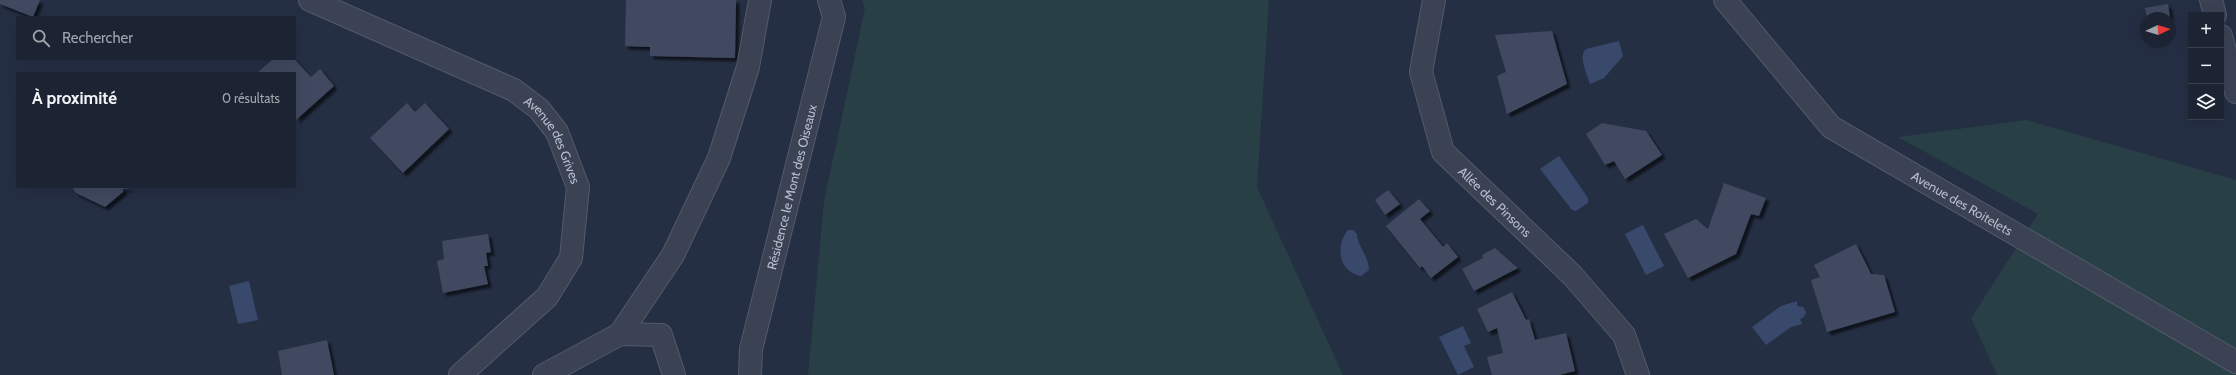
<!DOCTYPE html>
<html lang="fr">
<meta charset="utf-8">
<style>
body{margin:0;font-family:Cabin,sans-serif;background:#292f3f;color:#f1f3f6}
.controls{position:absolute;right:12px;top:12px;display:grid;overflow:hidden;border-radius:0px;box-shadow:0 4px 16px #0002}
.controls button{width:36px;height:36px;display:grid;place-items:center;padding:0;border:0;border-bottom:1px solid #3a404e;background:#1c2333;color:#f1f3f6;font:20px sans-serif}
.compass{position:absolute;left:2140px;top:12px;width:36px;height:36px;border-radius:50%;background:#1c2333;box-shadow:0 4px 16px #0002;rotate:86deg}
.list{margin:0;padding:0;list-style:none}
h2{display:flex;justify-content:space-between;align-items:center;height:52px;margin:0;padding:0 16px;font-size:17px}
h2 small{font-size:13px;font-weight:400;color:#a0a4ac}
.icon{flex:none;width:22px;height:22px;fill:none;stroke:currentColor;stroke-width:2;stroke-linecap:round;stroke-linejoin:round}
.map{position:relative;flex:none;width:2236px;height:375px;overflow:hidden}
.search{position:absolute;background:#1c2333;box-shadow:0 4px 16px #0002;left:16px;top:16px;width:280px;height:44px;display:flex;align-items:center;gap:10px;box-sizing:border-box;padding:0 14px;border-radius:0px;color:#a0a4ac;font-size:15px}
.panel{position:absolute;background:#1c2333;box-shadow:0 4px 16px #0002;left:16px;top:72px;width:280px;height:116px;border-radius:0px}
.map>svg:first-child{display:block}
.green{fill:#273f45}
.water{fill:#38496c}
.building{fill:#3f4a61;filter:url(#shadow)}
.lines{fill:none;stroke-linecap:round;stroke-linejoin:round}
.minor-casing{stroke:#525a6b;stroke-width:24}
.minor{stroke:#3a4254;stroke-width:22}
.labels{text-anchor:middle;dominant-baseline:central;stroke-width:3;stroke-linejoin:round;paint-order:stroke}
.street-label{font-size:13px;fill:#b7becd;stroke:#1e2739}
</style>
<div class="map">
<svg width="2236" height="375" viewBox="0 0 2236 375">
<defs>
<filter id="shadow"><feDropShadow dx="3.5" dy="3.5" stdDeviation="1" flood-color="#0009"/></filter>
</defs>
<rect width="100%" height="100%" fill="#252f44"/>
<g class="green">
<path d="M862,0h407l-12,187 86,188h-535l16,-174 41,-193z"/>
<path d="M2026,120l210,60v195h-239l-26,-57 67,-104 -140,-77z"/>
</g>
<g class="water">
<path d="M1619,41l4,15 -19,22 -14,6c-3,-10 -12,-28 -4,-35z"/>
<path d="M1559,156l29,42v5l-12,8 -4,-1 -32,-41z"/>
<path d="M1643,225l21,41 -18,9 -21,-41z"/>
<path d="M1348,230h5l4,4c0,12 12,22 12,36l-8,6c-24,-4 -25,-32 -13,-46z"/>
<path d="M249,281l9,39 -20,4 -9,-38z"/>
<path d="M1797,301v5l6,1 3,5 -2,5 -4,2 2,5 -11,3 -25,18 -14,-18 29,-21z"/>
<path d="M1463,326l8,17 -7,3 10,21 -16,8 -19,-38z"/>
</g>
<g class="building">
<path d="M0,0h40l-7,17 -33,-13z"/>
<path d="M626,0h110l-1,58 -85,-2v-9l-25,-1z"/>
<path d="M2168,4l2,14h-23l-2,-10z"/>
<path d="M1552,31l15,53 -60,30 -10,-38 9,-4 -11,-37z"/>
<path d="M273,59h21l17,18 9,-8 14,17 -38,34 -1,-47h-38z"/>
<path d="M407,103l8,9 10,-9 24,26 -46,44 -33,-35z"/>
<path d="M1602,123l44,8 16,24 -37,24 -11,-18 -9,4 -19,-31z"/>
<path d="M1724,183l42,15 -7,18 -8,-2 -15,40 -48,24 -24,-44 32,-15 12,10z"/>
<path d="M72,187h58v1l-7,1v3l-18,15 -29,-14z"/>
<path d="M1388,190l12,14 -15,11 -10,-15z"/>
<path d="M1419,199l11,12 -10,8 23,28 4,-4 11,14 -27,21 -9,-12 -2,2 -34,-42z"/>
<path d="M488,234l3,18 -5,1 2,13h-4l4,18 -45,9 -6,-32 7,-2 -2,-18z"/>
<path d="M1856,244l15,30 13,1 11,37 -68,20 -16,-52 9,-3 -6,-12z"/>
<path d="M1495,248l23,20 -44,23 -12,-22 21,-11 -1,-3z"/>
<path d="M1512,292l14,28 3,-1 6,21 31,-7 9,38 -16,4h-67l-5,-18 16,-4 -6,-25 -9,4 -11,-23z"/>
<path d="M327,340l7,35h-52l-4,-24z"/>
</g>
<g class="lines">
<defs>
<g id="minor">
<path id="s1" d="M310,0l204,90 25,19 18,23 21,55 -7,71 -24,39 -87,78"/>
<path id="s2" d="M1434,0l-13,72 22,80 129,123 52,60 14,40"/>
<path id="s3" d="M1725,0l106,127 405,235"/>
<path d="M2211,0l4,15"/>
<path d="M2221,36l15,56"/>
<path d="M620,334l53,-79 46,-97 29,-91 12,-67"/>
<path d="M544,375l76,-41 41,1 13,40"/>
<path id="s4" d="M750,375l1,-26 83,-332 -5,-17"/>
</g>
</defs>
<use href="#minor" class="minor-casing"/>
<use href="#minor" class="minor"/>
</g>
<g class="labels">
<g class="street-label">
<text stroke="none"><textPath href="#s1" startOffset="288">Avenue des Grives</textPath></text>
<text stroke="none"><textPath href="#s4" startOffset="193">Résidence le Mont des Oiseaux</textPath></text>
<text stroke="none"><textPath href="#s2" startOffset="228">Allée des Pinsons</textPath></text>
<text stroke="none"><textPath href="#s3" startOffset="317">Avenue des Roitelets</textPath></text>
</g>
</g>
</svg>
<div class="controls">
<button>+</button>
<button>−</button>
<button><svg class="icon" aria-label="layers" viewBox="0 0 24 24"><path d="M12 4l9 5-9 5-9-5zM3 14l9 5 9-5"/></svg></button>
</div>
<svg class="compass" viewBox="-18 -18 36 36"><path d="M0-13l5 13h-10z" fill="#e53935"/><path d="M0 13l5-13h-10z" fill="#a0a4ac"/></svg>
<div class="search"><svg class="icon" aria-label="search" viewBox="0 0 24 24"><circle cx="10" cy="10" r="6"/><path d="M15 15l6 6"/></svg>Rechercher</div>
<section class="panel">
<h2>À proximité<small>0 résultats</small></h2>
<ul class="list">
</ul>
</section>
</div>
